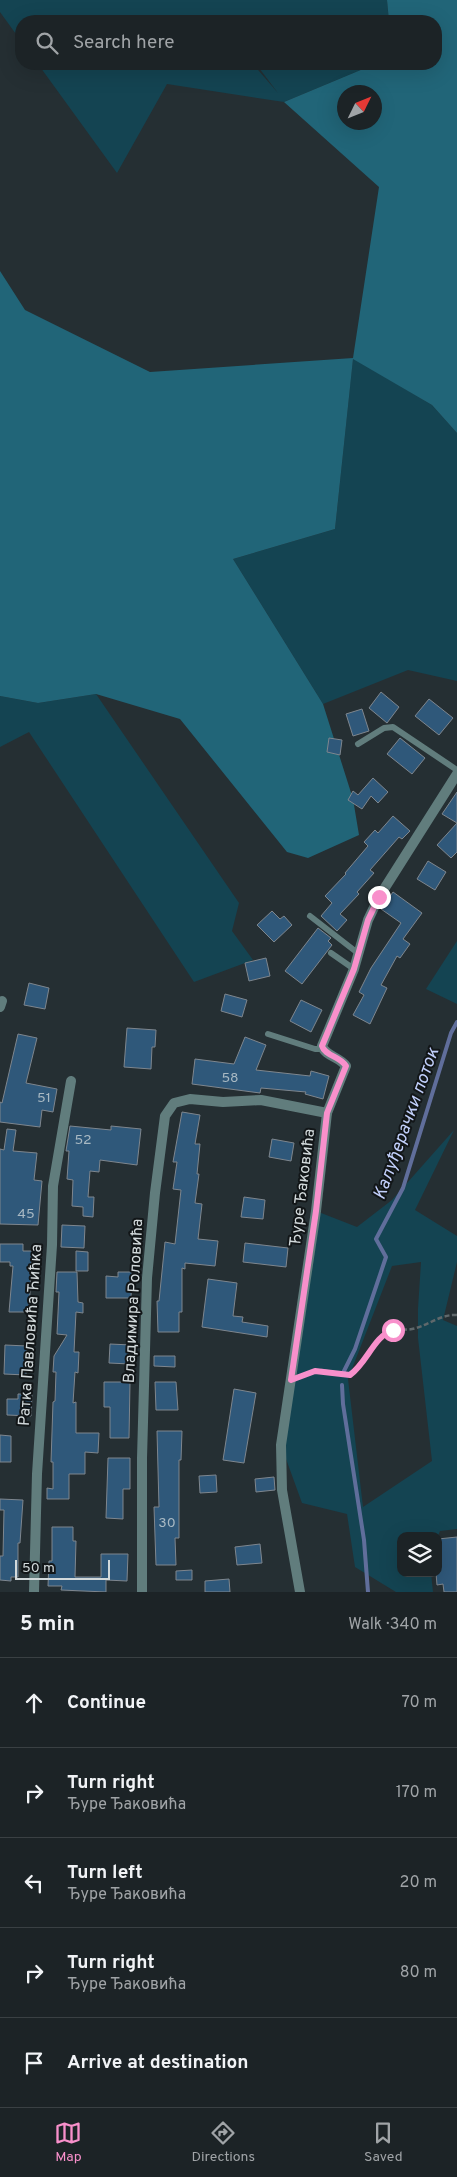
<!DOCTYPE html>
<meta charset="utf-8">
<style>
body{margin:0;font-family:Overpass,sans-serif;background:#292f32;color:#f1f3f6}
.controls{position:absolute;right:15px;bottom:15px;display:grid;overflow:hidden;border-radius:10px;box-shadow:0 5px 20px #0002}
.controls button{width:45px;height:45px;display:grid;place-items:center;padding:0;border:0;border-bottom:1px solid #3a4043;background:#1c2326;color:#f1f3f6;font:25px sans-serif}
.compass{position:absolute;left:337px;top:85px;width:45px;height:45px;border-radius:50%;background:#1c2326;box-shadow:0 5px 20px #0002;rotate:47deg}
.scale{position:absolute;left:15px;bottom:12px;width:95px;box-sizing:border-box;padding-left:5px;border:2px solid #d2d9db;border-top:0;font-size:14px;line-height:18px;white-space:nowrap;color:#d2d9db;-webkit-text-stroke:4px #121618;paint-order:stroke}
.stop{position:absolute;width:15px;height:15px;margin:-11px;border:4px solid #f890cb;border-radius:50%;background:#fff}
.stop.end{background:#f890cb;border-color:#fff;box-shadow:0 1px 5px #0008}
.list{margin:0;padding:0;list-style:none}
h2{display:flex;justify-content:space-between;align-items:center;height:65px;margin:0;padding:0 20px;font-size:21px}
h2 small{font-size:16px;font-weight:400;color:#a0a4a7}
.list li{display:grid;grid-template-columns:32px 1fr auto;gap:15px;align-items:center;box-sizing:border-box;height:90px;padding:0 20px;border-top:1px solid #3a4043}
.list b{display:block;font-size:19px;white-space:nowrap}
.list p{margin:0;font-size:16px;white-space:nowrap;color:#a0a4a7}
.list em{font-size:16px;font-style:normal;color:#a0a4a7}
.icon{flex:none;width:28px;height:28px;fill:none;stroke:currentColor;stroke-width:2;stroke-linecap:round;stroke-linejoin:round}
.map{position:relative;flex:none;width:457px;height:1592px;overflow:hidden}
.search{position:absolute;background:#1c2326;box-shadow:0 5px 20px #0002;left:15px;right:15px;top:15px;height:55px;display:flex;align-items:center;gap:12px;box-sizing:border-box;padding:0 18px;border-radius:20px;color:#a0a4a7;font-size:19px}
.sheet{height:515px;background:#1c2326}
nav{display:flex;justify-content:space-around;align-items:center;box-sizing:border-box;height:70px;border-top:1px solid #3a4043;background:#1c2326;font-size:14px;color:#a0a4a7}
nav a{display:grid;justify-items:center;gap:2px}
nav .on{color:#f890cb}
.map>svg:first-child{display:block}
.green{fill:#144452;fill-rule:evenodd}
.forest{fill:#216578;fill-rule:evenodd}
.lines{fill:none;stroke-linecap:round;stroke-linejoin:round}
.stream{stroke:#606e9b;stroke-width:4}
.building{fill:#2f587a;stroke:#7e868e}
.path{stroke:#5f686b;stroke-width:2.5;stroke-dasharray:5 2.5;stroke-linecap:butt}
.service{stroke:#617d7d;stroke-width:6}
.minor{stroke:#617d7d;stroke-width:10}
.route{stroke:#f890cb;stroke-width:6}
.labels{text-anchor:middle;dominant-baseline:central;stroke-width:4;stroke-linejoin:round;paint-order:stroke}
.number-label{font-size:14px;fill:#a9b9c3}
.street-label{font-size:16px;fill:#d2d9db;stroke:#121618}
.water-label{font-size:18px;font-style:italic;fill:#c1cffa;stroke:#121618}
</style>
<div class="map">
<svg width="457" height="1592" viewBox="0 0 457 1592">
<rect width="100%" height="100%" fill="#252f33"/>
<g class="green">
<path d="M0,0h387l2,21h-170l-4,-4 2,4h-196v20l-21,-29z"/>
<path d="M38,64h215l25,29 -22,-29h119l-91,38 -117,-18 -50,89z"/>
<path d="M353,358l79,47 25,28v248l-49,-11 -85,34 -90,-145 102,-30z"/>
<path d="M96,694l143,209 -7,28 21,29 -59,22 -165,-250 -29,15v-51l38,7z"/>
<path d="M457,941v63l-31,-15z"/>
<path d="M454,1130l-39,80 42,26v26l-14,58 14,6v203l-17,2 -2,5h-37v37h30l2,19h-37l-41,-25 -8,-53 -45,-11 -21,-58 35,-234 41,16 35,-27zM421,1262l-3,47v29l14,123 -69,46 -15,-128 44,-113z"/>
</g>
<path class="forest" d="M387,0h70v433l-25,-28 -79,-46 -18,170 -102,30 90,145 30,95 6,36 -51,23 -21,-6 -107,-133 -84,-25 -58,9 -38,-7v-425l25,39 125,62 203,-14 26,-171 -95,-85 91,-38h61v-43h-47zM344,92h30v30h-30z"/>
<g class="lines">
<g class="stream">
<path d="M343,1373l12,-24 31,-92 -10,-18 27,-51 48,-155 6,-11"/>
<path d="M342,1385l1,19 21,136 4,52"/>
</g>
</g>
<g class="building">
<path d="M381,692l18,15 -12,16 -18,-15z"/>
<path d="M429,699l24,19 -14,17 -24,-19z"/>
<path d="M362,709l7,22 -16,5 -7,-22z"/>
<path d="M329,738l13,2 -2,15 -13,-3z"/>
<path d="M400,738l25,20 -13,16 -25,-20z"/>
<path d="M373,778l15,14 -10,11 -7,-7 -9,13 -14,-9 5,-9 5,4z"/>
<path d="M457,792v60l-6,6 -14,-13 20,-22 -15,-9z"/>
<path d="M393,816l17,15 -8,8 -3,-2 -29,33 4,3 -17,19 2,2 -19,20 7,6 -10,11 -16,-15 11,-13 -7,-7 21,-22 -1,-1 23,-27 -4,-4 11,-12 3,3z"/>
<path d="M428,861l18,11 -11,18 -18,-11z"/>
<path d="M393,892l29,21 -19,26 7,5 -10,14 -3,-2 -16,29 6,3 -17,36 -17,-9 11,-20 -5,-3 12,-24 30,-45 -20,-14z"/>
<path d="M272,911l8,8 4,-3 8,9 -18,17 -17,-17z"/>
<path d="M318,928l13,10 -3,3 4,4 -30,39 -17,-13z"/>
<path d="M266,958l4,18 -21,5 -4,-18z"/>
<path d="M29,983l20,5 -4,21 -21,-4z"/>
<path d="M225,994l22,6 -5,17 -21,-6z"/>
<path d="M301,1000l21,10 -11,22 -21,-11z"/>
<path d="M127,1028l29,2 -1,17h-3l-1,22 -27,-2z"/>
<path d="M18,1034l19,4 -11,45 31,6 -4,23 -11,-2 -2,17 -40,-5v-20l2,1z"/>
<path d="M245,1037l21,8 -10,25 54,6 1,-5 18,5 -6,23 -18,-5 1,-2 -45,-4 -1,5 -68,-9 3,-25 39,5z"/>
<path d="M182,1112l18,3 -5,29h5l-3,30h2l-4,29 7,1 -4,35 20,2 -3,25 -30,-3v6l-3,-1v44h-3v20h-21l-1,-31h2l6,-59 10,2 6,-54 -8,-1 4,-27h-4z"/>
<path d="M70,1126l41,4v-4l30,3 -4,36 -37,-5 -1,12 -9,-1 -2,26h6l-1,20 -10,-1v-9l-11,-1 1,-26 -6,-1 2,-28h-3z"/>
<path d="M7,1129l9,1 -3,21 24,2 -3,27 8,1 -4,44 -38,-1v-75l4,1z"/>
<path d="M272,1139l22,4 -3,18 -22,-4z"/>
<path d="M244,1197l21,3 -2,19 -22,-2z"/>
<path d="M62,1225l23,1 -1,22 -23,-1z"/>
<path d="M245,1243l43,5 -2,19 -43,-5z"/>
<path d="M0,1244h23v7h9l-3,61h-20l4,-46h-3v-4h-10z"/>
<path d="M76,1251l12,1v19h-12z"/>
<path d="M57,1272h20l1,30 5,1v10l-7,-1 -2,40h5l-1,21 -3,-1 -2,31 3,-1v31h23l-1,20 -13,-1v22h-16v25h-22v-11l6,1v-27h-2l2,-60 2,-1 1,-29h-3l1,-16 13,-21 -10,-1 2,-42h-3z"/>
<path d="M118,1272h14l-1,26h-25v-22l12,1z"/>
<path d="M208,1279l29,4 -4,33 10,1 -1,5 26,4 -1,11 -65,-10z"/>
<path d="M110,1344l21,1 -1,19 -21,-1z"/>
<path d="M5,1345l22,1 -1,29 -22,-1z"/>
<path d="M154,1356h21v11l-21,-1z"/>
<path d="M104,1382h26l-1,56h-19v-31h-6z"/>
<path d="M155,1382h21l2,28h-22z"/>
<path d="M234,1389l22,4 -12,70 -21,-3z"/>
<path d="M18,1394h14l-1,22 -24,-1v-16h11z"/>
<path d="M157,1431h25l-1,29h-2v78h-4l1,27h-20l-2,-58h5z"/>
<path d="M0,1435l11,1v26h-11z"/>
<path d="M108,1458h22v31h-7v30l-17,-1z"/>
<path d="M216,1475l1,17 -17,1 -1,-17z"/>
<path d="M274,1477l1,13 -19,2 -1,-13z"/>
<path d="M0,1499l23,1 -3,43h-2v34h-7v4l-11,-1v-24h3l1,-46h-4z"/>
<path d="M52,1527h21v14h3l-1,36h26v-23h27l-1,27 -21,-1v12l-45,-2 1,-4h-14l1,-25h3z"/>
<path d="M457,1537v55h-13l-1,-8 -6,1 -1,-12h2v-34z"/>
<path d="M260,1544l2,19 -25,2 -2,-18z"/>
<path d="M192,1570v10h-16v-9z"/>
<path d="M229,1579l1,13h-25v-11z"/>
</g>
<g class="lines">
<path class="path" d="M303,1375l19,-5 28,5c15,-10 20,-28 33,-39 9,-9 19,-5 29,-7 16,-3 28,-15 45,-14"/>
<g class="service">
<path d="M358,744l26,-16 9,-1 64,43"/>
<path d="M310,916l49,38"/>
<path d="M331,953l23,16"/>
<path d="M268,1034l47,15h7"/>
</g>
<g class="minor">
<path d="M0,1007l2,-6"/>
<path d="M34,1592l3,-118 15,-229 1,-59 18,-105"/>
<path d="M142,1592v-134l5,-180 8,-85 10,-77 9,-13 16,-4 33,3 38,-2 66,13"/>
<path d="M300,1592l-18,-102 -1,-45 35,-234 11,-98 19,-47c-6,-9 -21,-10 -24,-20l32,-77 14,-49 11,-23 78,-123"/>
</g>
</g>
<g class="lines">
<path class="route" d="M379,897l-11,23 -14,49 -32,77c3,10 18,10 24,20l-19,47 -11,98 -25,169 24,-9 35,4c17,-12 24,-39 43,-45"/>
</g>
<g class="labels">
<g class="number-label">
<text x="230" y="1078">58</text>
<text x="44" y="1098">51</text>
<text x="83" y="1140">52</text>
<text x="26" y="1214">45</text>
<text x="167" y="1523">30</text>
</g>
<g class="street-label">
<text transform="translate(303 1188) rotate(-83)">Ђуре Ђаковића</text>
<text transform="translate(134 1301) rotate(-87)">Владимира Роловића</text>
<text transform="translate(31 1335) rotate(-86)">Ратка Павловића Ћићка</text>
</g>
<g class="water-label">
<text transform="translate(407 1124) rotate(-70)">Калуђерачки поток</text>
</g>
</g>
</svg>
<div class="controls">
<button><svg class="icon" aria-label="layers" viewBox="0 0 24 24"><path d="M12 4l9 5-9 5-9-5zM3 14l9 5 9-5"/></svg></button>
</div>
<svg class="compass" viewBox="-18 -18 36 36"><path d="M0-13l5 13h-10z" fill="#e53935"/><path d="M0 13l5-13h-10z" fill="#a0a4a7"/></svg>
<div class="scale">50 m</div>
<div class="stop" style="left:393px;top:1330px"></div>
<div class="stop end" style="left:379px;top:897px"></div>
<div class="search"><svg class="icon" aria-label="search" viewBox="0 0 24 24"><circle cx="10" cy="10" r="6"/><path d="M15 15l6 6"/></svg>Search here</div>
</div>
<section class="sheet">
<h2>5 min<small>Walk · 340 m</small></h2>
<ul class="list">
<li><svg class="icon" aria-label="ahead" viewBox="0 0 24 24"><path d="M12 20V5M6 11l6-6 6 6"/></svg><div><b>Continue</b></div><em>70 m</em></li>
<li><svg class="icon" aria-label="right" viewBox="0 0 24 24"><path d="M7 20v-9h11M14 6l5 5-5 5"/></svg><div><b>Turn right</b><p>Ђуре Ђаковића</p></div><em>170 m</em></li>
<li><svg class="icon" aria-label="left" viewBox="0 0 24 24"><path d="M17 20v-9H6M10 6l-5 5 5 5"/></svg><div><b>Turn left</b><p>Ђуре Ђаковића</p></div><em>20 m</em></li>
<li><svg class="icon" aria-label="right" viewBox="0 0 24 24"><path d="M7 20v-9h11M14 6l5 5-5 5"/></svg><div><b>Turn right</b><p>Ђуре Ђаковића</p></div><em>80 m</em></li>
<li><svg class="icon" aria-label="arrive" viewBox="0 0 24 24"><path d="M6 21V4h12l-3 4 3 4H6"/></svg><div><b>Arrive at destination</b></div></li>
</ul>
</section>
<nav>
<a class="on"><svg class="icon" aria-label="map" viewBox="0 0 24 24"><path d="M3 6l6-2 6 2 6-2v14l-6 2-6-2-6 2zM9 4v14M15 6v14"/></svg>Map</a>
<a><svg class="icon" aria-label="directions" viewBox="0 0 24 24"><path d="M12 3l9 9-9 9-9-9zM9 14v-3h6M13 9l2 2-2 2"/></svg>Directions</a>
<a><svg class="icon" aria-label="saved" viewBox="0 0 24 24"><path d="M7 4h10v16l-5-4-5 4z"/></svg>Saved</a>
</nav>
